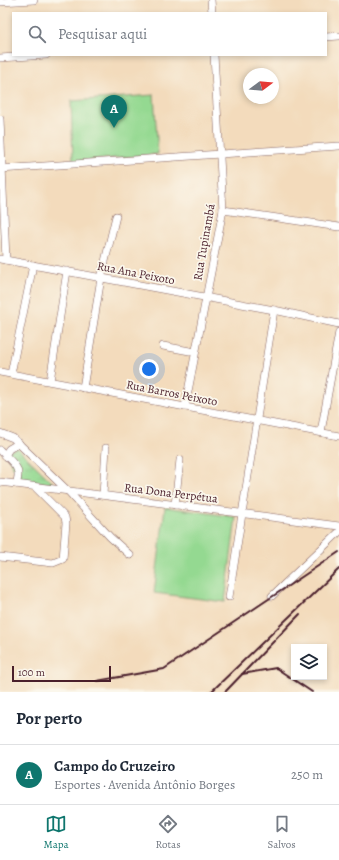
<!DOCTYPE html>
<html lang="pt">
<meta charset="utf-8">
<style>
body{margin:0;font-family:Alegreya,serif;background:#f6f6f7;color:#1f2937}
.controls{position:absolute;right:12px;bottom:12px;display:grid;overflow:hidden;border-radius:0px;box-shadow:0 2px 6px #0003}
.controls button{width:36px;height:36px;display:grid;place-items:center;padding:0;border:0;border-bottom:1px solid #e0e1e3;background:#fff;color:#1f2937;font:20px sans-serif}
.compass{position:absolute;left:243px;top:68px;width:36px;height:36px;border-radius:50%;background:#fff;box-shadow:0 2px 6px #0003;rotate:74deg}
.scale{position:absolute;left:12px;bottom:10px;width:99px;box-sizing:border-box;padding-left:4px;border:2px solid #4a1f2b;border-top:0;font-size:11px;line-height:14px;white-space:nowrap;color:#4a1f2b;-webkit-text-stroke:3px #fbf7ec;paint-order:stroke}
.you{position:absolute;left:149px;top:369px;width:14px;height:14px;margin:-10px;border:3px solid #fff;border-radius:50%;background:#1a73e8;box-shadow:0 0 0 6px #1a73e833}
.badge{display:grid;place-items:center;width:26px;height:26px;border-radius:50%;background:#0f766e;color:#fff;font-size:13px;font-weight:700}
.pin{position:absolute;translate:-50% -33px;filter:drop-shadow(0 1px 2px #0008)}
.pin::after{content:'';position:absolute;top:21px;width:14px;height:12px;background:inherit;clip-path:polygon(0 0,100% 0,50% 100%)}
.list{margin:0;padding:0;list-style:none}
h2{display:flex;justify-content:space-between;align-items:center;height:52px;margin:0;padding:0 16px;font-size:17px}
h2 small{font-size:13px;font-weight:400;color:#747a83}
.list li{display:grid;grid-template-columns:26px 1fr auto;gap:12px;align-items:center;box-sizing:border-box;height:60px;padding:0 16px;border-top:1px solid #e0e1e3}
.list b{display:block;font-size:15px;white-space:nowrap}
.list p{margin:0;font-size:13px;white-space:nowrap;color:#747a83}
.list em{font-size:13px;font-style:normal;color:#747a83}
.icon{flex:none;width:22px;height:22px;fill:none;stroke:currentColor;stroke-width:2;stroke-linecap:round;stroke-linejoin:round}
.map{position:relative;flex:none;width:339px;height:692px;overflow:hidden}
.search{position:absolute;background:#fff;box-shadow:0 2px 6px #0003;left:12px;right:12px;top:12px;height:44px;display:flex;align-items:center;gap:10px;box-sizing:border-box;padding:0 14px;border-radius:0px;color:#747a83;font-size:15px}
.sheet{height:112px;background:#fff}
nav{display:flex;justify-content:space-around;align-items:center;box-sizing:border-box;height:56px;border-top:1px solid #e0e1e3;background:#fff;font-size:11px;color:#747a83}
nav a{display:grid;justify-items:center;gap:2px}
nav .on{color:#0f766e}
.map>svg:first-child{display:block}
.grass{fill:url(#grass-tufts);stroke:#6f7c5e}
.pitch{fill:#94d991;stroke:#6f7c5e}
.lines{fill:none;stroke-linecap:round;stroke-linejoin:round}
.minor-casing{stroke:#85615e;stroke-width:8}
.minor{stroke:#fff;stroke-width:7}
.rail{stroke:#4a1f2b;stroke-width:2}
.labels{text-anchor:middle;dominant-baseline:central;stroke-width:3.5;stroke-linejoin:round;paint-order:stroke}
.street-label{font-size:12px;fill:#4a1f2b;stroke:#fbf7ec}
</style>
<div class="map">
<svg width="339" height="692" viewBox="0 0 339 692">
<defs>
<pattern id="grass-tufts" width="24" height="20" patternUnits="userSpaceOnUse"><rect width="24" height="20" fill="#94d991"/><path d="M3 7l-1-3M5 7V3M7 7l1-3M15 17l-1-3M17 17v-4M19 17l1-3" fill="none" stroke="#81ba7d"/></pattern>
</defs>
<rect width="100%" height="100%" fill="#fbf7ec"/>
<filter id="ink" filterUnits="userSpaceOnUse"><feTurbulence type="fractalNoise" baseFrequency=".025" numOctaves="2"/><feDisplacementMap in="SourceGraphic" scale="8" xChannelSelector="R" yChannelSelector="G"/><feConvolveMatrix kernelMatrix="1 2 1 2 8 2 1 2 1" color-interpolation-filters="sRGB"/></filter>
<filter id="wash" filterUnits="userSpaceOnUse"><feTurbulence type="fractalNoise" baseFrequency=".012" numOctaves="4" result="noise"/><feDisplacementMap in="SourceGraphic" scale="16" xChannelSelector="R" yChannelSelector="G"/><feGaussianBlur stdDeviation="0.9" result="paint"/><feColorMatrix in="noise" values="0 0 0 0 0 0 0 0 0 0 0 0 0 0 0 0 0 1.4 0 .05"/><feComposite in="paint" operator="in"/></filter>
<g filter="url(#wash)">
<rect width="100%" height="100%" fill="#f3dbbc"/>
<path class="grass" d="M17,448l37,36 -35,-4 -11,-24 1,-5z"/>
<g class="pitch">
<path d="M154,95l4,59 -85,8 -2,-61z"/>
<path d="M165,507l71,10 -11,85 -71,-9z"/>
</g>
</g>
<g filter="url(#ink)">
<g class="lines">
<defs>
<g id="minor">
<path d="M211,0l1,13"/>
<path d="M0,2l34,-2"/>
<path d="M326,37l13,-1"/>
<path d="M0,58l46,-3"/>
<path d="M0,119l6,141"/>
<path d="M0,169l339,-23"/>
<path d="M223,210l116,17"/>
<path d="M0,259l274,51 65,14"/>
<path d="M163,346l32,6"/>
<path d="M0,372l339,64"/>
<path d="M11,374l22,-109"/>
<path d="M50,381l17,-110"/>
<path d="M83,388l18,-110 15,-62"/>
<path d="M185,407l38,-197 -9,-155"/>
<path d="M321,432l18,-100"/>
<path d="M0,433l13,5 55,53 42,46 20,18"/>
<path d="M0,450c11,12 23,17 16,34"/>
<path d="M5,455l4,-6 10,-6"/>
<path d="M0,482l339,44"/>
<path d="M103,495l3,-47"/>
<path d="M175,505l5,-45"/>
<path d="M0,557l53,6 10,-4 3,-36 -1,-6 -30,-30"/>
<path d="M272,596l67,-64"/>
<path d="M229,597l45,-287"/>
</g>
</defs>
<use href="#minor" class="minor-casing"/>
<use href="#minor" class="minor"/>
<g class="rail">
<path d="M242,674l34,-6 36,24"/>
<path d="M97,681l67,-12 175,-117"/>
<path d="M211,692l128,-123"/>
<path d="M225,692l75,-78"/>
</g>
</g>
</g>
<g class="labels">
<g class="street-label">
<text transform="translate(204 242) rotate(-80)">Rua Tupinambá</text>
<text transform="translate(136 273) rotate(11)">Rua Ana Peixoto</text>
<text transform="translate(172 393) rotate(11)">Rua Barros Peixoto</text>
<text transform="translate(171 493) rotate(7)">Rua Dona Perpétua</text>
</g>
</g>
</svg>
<div class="controls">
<button><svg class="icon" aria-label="layers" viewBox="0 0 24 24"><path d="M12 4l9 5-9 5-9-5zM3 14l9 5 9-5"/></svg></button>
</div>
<svg class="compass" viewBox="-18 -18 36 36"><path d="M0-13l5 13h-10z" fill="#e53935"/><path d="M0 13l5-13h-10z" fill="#747a83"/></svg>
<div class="scale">100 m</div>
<div class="you"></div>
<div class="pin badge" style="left:114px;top:128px">A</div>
<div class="search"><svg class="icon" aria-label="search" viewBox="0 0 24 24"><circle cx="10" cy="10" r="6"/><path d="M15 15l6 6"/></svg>Pesquisar aqui</div>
</div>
<section class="sheet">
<h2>Por perto<small></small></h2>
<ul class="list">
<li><span class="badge">A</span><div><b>Campo do Cruzeiro</b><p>Esportes · Avenida Antônio Borges</p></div><em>250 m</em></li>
</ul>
</section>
<nav>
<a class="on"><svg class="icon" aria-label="map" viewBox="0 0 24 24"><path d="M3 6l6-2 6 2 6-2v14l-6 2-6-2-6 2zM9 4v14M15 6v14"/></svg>Mapa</a>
<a><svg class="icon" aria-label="directions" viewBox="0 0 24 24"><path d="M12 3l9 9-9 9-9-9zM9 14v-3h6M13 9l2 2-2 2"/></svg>Rotas</a>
<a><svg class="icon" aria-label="saved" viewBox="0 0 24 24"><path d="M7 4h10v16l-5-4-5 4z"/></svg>Salvos</a>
</nav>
